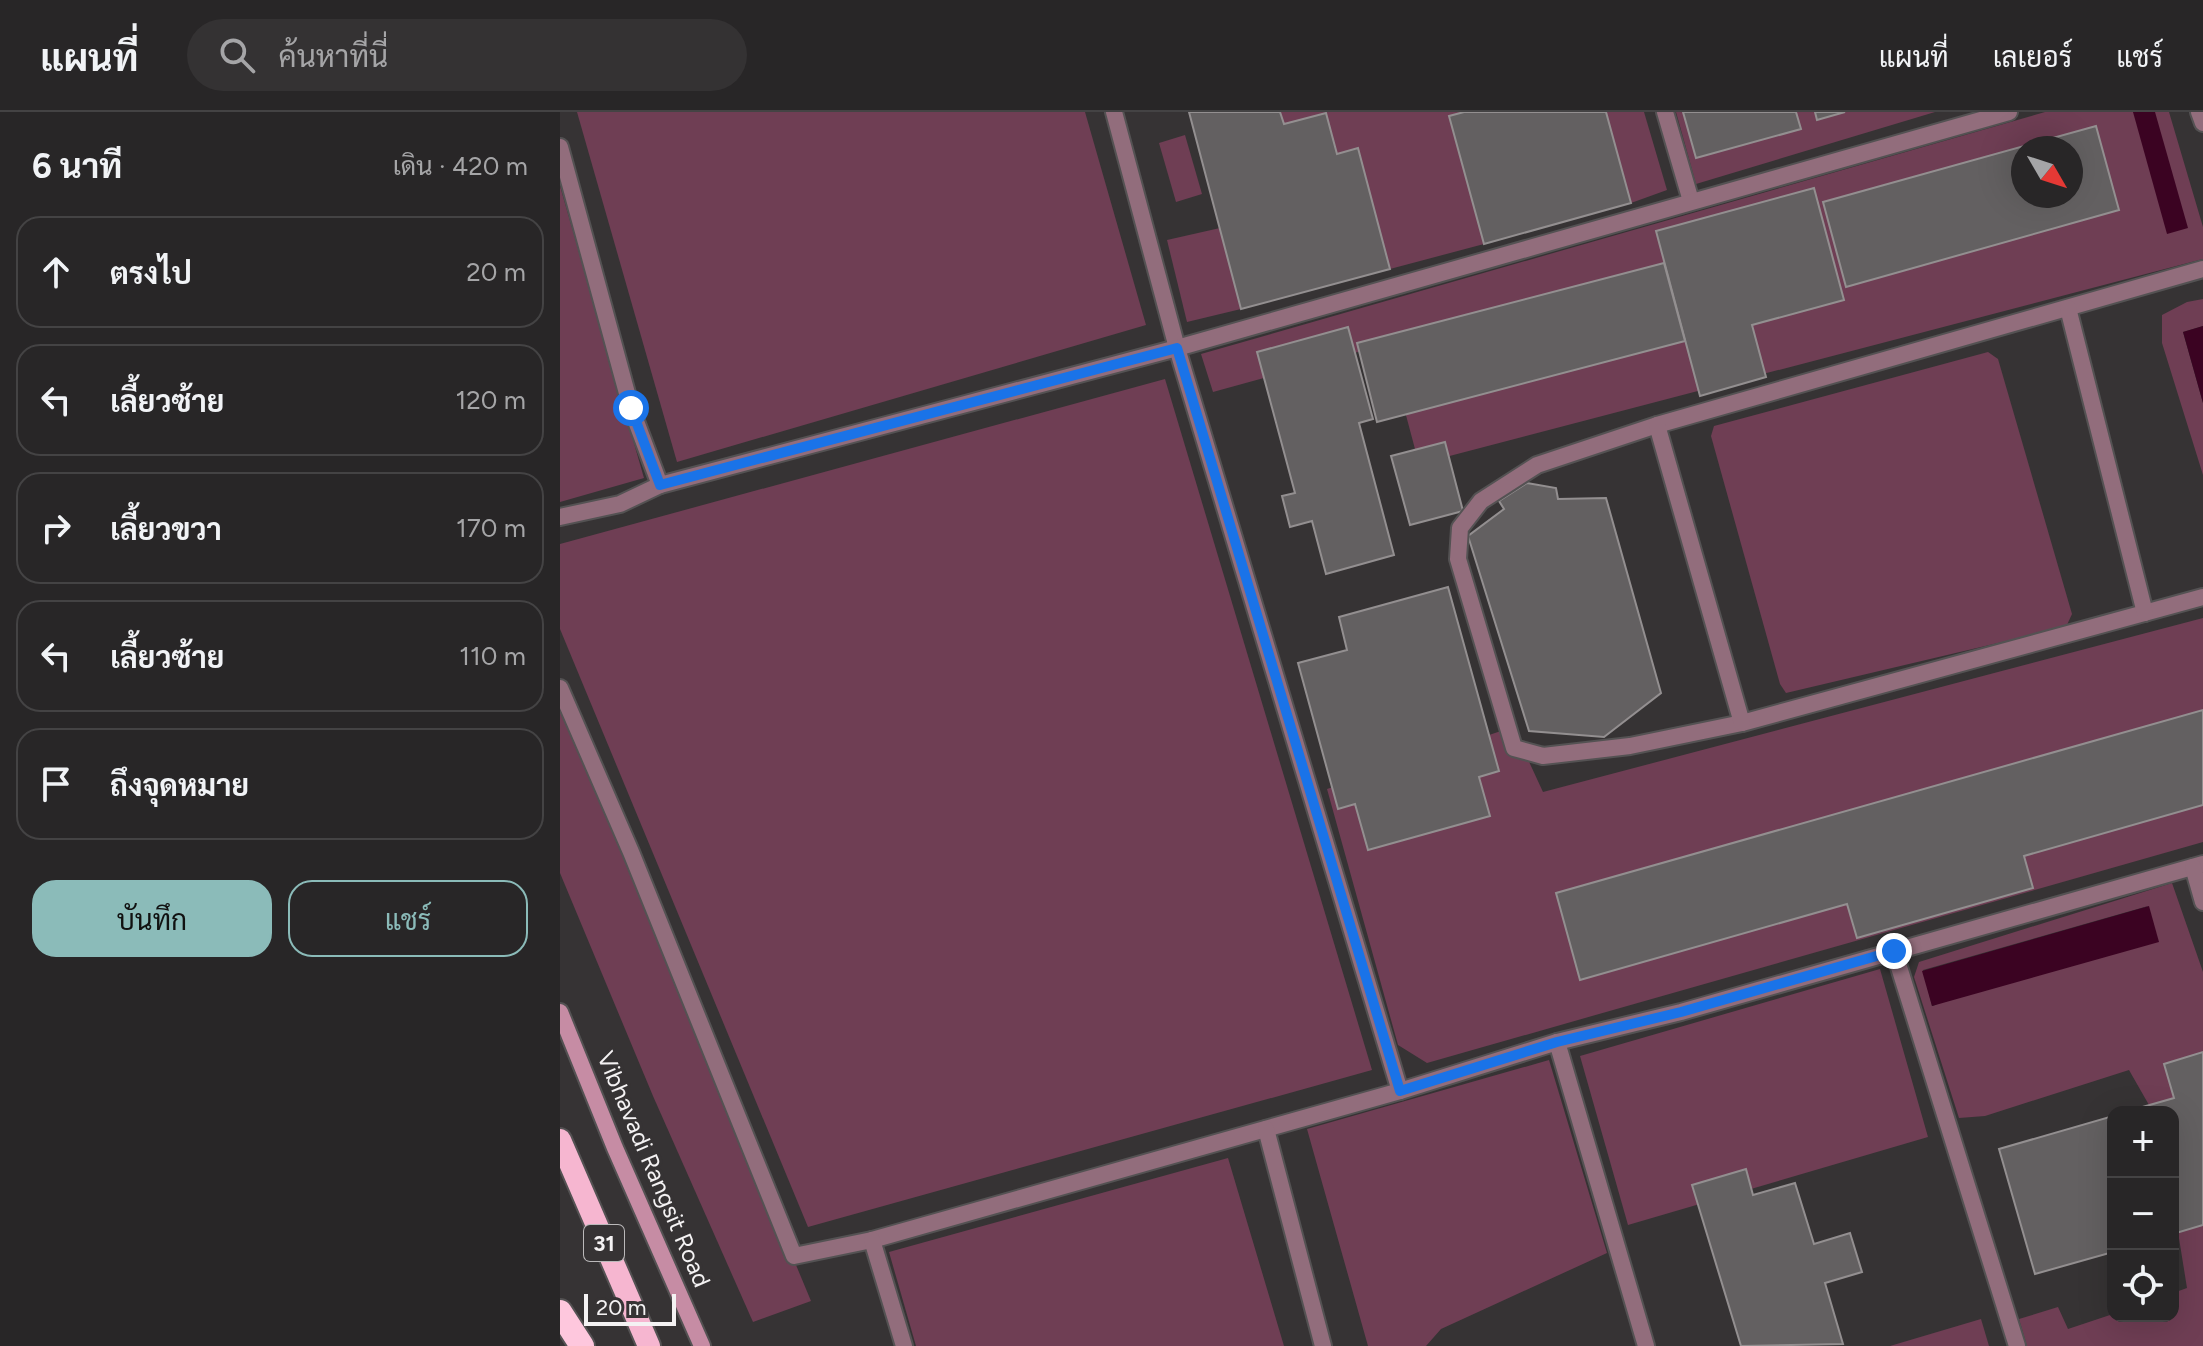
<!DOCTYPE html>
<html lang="th">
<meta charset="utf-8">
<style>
body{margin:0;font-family:Figtree,Sarabun,sans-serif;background:#343233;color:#f1f3f6}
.controls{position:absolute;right:24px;bottom:24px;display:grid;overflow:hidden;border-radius:16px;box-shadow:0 8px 32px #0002}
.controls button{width:72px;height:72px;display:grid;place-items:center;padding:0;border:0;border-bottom:2px solid #444344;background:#282627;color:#f1f3f6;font:40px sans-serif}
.compass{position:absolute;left:1451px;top:24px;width:72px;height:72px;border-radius:50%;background:#282627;box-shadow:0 8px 32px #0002;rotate:129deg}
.scale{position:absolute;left:24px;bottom:20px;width:92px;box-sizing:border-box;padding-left:8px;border:4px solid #f4f2f3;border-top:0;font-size:22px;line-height:28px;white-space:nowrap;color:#f4f2f3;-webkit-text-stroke:6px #363334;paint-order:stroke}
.stop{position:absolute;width:24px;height:24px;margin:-18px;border:6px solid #1a73e8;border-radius:50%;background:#fff}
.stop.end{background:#1a73e8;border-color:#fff;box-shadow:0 2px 8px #0008}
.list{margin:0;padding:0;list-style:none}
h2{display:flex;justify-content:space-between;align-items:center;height:104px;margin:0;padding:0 32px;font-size:34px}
h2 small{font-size:26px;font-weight:400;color:#a5a5a7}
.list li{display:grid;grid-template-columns:52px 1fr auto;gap:24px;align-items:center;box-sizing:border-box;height:112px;margin:0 16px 16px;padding:0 16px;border:2px solid #444344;border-radius:24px}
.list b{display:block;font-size:30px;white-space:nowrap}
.list em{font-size:26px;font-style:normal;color:#a5a5a7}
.actions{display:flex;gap:16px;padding:24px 32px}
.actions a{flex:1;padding:18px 0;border:2px solid #8bbbb9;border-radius:24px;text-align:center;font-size:28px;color:#8bbbb9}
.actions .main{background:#8bbbb9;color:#111}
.icon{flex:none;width:44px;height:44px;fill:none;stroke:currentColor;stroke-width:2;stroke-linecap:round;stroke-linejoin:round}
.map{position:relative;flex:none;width:1643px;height:1234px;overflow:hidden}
header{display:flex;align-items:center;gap:48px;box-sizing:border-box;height:112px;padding:0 40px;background:#282627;border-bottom:2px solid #444344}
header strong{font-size:38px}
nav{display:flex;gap:44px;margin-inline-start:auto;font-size:28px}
.search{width:560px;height:72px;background:#343233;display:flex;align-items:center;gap:20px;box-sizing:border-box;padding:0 28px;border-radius:44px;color:#a5a5a7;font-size:30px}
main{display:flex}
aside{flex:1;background:#282627}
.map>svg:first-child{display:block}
.green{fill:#6f3e54;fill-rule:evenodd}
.water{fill:#3b0322}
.building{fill:#636061;stroke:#938f90;stroke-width:2;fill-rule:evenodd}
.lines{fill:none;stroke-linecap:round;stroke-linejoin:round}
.service-casing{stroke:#545253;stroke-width:20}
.secondary-casing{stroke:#545253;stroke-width:20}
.trunk-casing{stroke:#545253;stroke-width:26}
.motorway-casing{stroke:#545253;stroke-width:28}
.service{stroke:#926d7c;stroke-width:16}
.secondary{stroke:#c68ca4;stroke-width:16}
.trunk{stroke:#f6b6d0;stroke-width:22}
.motorway{stroke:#fec7dd;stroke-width:24}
.route{stroke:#1a73e8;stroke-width:10}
.labels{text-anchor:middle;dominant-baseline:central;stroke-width:6;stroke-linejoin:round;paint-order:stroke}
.shield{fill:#363334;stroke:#bbb9ba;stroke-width:2}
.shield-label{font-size:22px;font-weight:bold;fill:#f4f2f3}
.street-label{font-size:24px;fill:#f4f2f3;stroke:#363334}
</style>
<header>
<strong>แผนที่</strong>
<div class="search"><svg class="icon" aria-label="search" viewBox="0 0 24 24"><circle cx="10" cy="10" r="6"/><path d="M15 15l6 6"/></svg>ค้นหาที่นี่</div>
<nav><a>แผนที่</a><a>เลเยอร์</a><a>แชร์</a></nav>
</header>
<main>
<aside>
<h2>6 นาที<small>เดิน · 420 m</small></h2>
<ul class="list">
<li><svg class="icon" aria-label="ahead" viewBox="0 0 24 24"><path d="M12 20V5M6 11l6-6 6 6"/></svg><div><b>ตรงไป</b></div><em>20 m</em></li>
<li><svg class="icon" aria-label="left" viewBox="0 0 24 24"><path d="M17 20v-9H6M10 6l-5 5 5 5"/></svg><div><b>เลี้ยวซ้าย</b></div><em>120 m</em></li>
<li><svg class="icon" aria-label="right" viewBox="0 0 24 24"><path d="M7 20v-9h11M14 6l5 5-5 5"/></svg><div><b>เลี้ยวขวา</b></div><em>170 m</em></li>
<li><svg class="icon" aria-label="left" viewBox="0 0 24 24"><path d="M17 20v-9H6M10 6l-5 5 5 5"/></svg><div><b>เลี้ยวซ้าย</b></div><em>110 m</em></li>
<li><svg class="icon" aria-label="arrive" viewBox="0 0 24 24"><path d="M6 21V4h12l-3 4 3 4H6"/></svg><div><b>ถึงจุดหมาย</b></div></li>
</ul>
<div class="actions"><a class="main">บันทึก</a><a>แชร์</a></div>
</aside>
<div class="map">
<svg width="1643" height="1234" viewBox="0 0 1643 1234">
<rect width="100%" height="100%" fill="#363334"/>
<g class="green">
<path d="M17,0h508l61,213 -469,137z"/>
<path d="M720,0h184l-15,5 35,127 -94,25 -32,-120 -21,5 -11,-41 -42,11z"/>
<path d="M1046,0h38l23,78 -36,13z"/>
<path d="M1116,0h259l-239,72z"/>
<path d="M1485,0h124l34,115v32l-784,205 -32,-120 -174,48 -12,-38zM1463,36h48v48h-48z"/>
<path d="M625,23l17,59 -26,8 -17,-59z"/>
<path d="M0,74l84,292 -84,24z"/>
<path d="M660,116l21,81 -54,13 -20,-82z"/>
<path d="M1643,187v27l-20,6 20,71v72l-41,-132v-28l25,-13z"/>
<path d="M1428,240l10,7 74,255 -6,13 -280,66 -6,-9 -69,-248 3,-10z"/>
<path d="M605,267l207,691 -564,157 -248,-598v-85z"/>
<path d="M1643,506v224l-776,221 -29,-18 -71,-256 186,-62 30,65z"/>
<path d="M0,586l251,603 -58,21 -100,-226 -93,-223z"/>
<path d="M1612,771l31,89v80l-38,12 9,34 -25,7 -20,-35 -144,46 -26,2 -45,-141 5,-15zM1588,794l-215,100h-1l-9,-36z"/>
<path d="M1320,857l48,168 -300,88 -48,-169z"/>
<path d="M989,948l58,193 -166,76 -15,17h-58l-61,-217z"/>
<path d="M668,1046l56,188h-368l-27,-94z"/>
<path d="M1643,1113v121h-176l-8,-27 39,-12 10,22 45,-15v2h60v-23l14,-5 -9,-56z"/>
<path d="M1421,1207l8,27h-99z"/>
</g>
<g class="water">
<path d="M1573,0h22l33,116 -21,6z"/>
<path d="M1643,214v77l-20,-71z"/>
<path d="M1589,794l10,36 -227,64 -10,-35z"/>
</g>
<g class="building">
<path d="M629,0h91l4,12 42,-11 11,41 21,-6 32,121 -149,40z"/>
<path d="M904,0h142l25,91 -147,41 -35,-128z"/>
<path d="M1123,0h113l5,17 -105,29z"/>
<path d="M1255,0h30l-28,8z"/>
<path d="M1536,14l23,84 -273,77 -23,-85zM1463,36h48v48h-48z"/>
<path d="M1254,76l30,112 -92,25 14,52 -66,19 -44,-165z"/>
<path d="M1104,151l21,78 -308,81 -20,-79z"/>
<path d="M788,215l25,92 -14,4 35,132 -68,19 -14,-53 -22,6 -8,-31 13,-3 -38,-141z"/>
<path d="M885,330l18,69 -53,14 -19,-69z"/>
<path d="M967,371l29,5 2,11 48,-1 55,195 -57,44 -75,-6 -61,-195 36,-27 -5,-8z"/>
<path d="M888,475l51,184 -20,6 11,39 -122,34 -13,-46 -17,5 -40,-146 49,-13 -8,-33z"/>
<path d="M1643,598v95l-179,51 9,32 -176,50 -10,-34 -267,76 -24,-87z"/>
<path d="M1643,940v173l-30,9v-122h-48l49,-14 -10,-34z"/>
<path d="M1553,1004v136l-78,22 -36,-125z"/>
<path d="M1186,1057l7,26 42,-12 19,61 36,-11 12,39 -37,11 18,61 -102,2 -49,-161z"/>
</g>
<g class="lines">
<defs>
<g id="service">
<path d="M554,0l63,236 223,743"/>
<path d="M1105,0l26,89"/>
<path d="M1639,0l4,11"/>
<path d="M0,35l71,261 29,77 -40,19 -60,13"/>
<path d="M1643,157l-546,156 -120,40 -56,36 -21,27 -2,31 56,189 29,8 87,-10 112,-23 461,-126"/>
<path d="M1508,196l77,305"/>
<path d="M1097,313l85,298"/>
<path d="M100,373l517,-137 832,-236"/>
<path d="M0,576l71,164 163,404 78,-16 528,-149 157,-49 124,-30 522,-148"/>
<path d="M1633,755l10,35"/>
<path d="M1334,839l123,395"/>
<path d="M997,930l89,304"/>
<path d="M706,1017l57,217"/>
<path d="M312,1128l32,106"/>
</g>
<path id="secondary" d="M0,900l55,136 87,198"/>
<path id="trunk" d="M0,1028l89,206"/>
<path id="motorway" d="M0,1200l22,34"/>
</defs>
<use href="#service" class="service-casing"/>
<use href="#secondary" class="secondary-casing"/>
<use href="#trunk" class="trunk-casing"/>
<use href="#motorway" class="motorway-casing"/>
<use href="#service" class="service"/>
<use href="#secondary" class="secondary"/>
<use href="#trunk" class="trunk"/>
<use href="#motorway" class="motorway"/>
</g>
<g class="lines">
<path class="route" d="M71,296l29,77 517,-137 223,743 157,-49 124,-30 213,-61"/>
</g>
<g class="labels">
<rect class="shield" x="24" y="1113" width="40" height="36" rx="6"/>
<g class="shield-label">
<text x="44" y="1131">31</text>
</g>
<g class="street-label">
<text transform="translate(94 1057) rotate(67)">Vibhavadi Rangsit Road</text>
</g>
</g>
</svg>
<div class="controls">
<button>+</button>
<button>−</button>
<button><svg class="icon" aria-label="locate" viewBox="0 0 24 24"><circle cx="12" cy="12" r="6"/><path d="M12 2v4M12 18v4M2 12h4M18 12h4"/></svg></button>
</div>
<svg class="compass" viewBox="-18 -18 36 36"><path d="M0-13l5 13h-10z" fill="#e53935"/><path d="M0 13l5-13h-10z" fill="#a5a5a7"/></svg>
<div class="scale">20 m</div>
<div class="stop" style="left:71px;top:296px"></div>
<div class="stop end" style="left:1334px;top:839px"></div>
</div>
</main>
